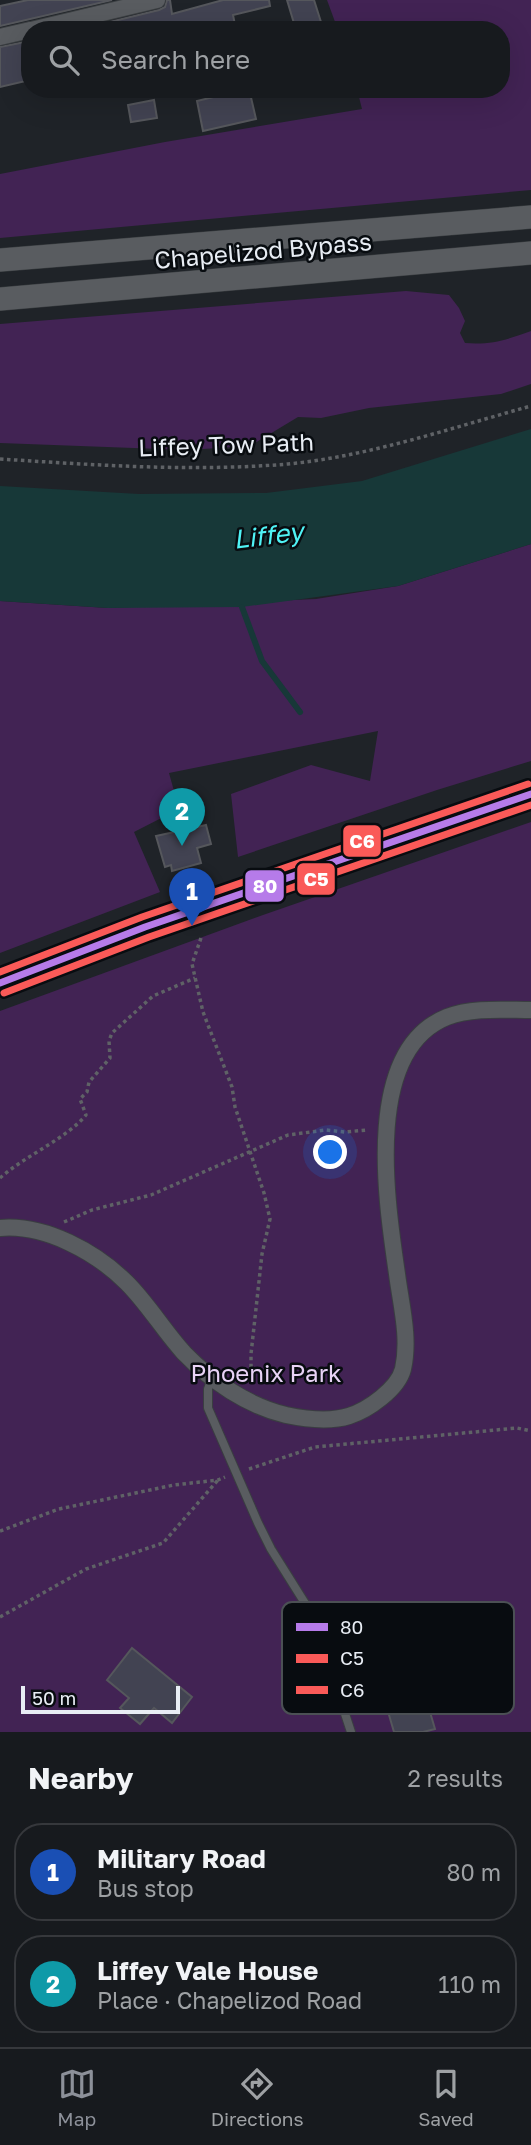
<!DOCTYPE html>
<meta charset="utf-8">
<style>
body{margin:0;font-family:"Golos Text",sans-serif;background:#24272b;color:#f1f3f6}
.scale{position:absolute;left:21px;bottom:18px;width:159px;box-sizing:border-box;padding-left:7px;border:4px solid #e8edf4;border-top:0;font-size:19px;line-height:24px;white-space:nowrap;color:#e8edf4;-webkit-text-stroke:5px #080c10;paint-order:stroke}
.you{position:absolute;left:331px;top:1153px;width:24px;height:24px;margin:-18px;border:5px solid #fff;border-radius:50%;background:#1a73e8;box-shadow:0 0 0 10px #1a73e833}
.badge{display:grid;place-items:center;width:46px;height:46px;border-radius:50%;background:#8c9099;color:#fff;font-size:23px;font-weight:700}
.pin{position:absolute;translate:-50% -58px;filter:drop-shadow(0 2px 4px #0008)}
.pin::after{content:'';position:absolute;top:37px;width:24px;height:21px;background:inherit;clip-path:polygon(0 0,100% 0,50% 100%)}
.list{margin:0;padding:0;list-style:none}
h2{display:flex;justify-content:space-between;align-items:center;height:91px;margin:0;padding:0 28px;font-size:30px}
h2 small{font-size:23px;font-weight:400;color:#9ea1a4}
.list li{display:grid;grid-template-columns:46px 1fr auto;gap:21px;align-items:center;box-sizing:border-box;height:98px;margin:0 14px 14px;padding:0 14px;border:2px solid #36383c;border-radius:28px}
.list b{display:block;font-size:26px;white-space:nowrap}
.list p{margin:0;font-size:23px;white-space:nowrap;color:#9ea1a4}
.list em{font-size:23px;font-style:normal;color:#9ea1a4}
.icon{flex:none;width:38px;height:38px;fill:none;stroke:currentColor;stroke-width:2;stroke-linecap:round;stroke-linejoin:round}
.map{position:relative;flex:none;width:531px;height:1732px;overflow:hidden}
.search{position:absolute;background:#171a1e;box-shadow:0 7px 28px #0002;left:21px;right:21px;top:21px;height:77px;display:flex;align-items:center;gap:18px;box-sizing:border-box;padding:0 24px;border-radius:28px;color:#9ea1a4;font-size:26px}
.sheet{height:315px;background:#171a1e}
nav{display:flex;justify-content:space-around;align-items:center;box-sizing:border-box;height:98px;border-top:2px solid #36383c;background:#171a1e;font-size:19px;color:#9ea1a4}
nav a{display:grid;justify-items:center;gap:4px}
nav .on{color:#8c9099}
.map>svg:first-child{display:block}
.green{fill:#422354}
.water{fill:#173838}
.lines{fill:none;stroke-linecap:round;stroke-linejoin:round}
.stream{stroke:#173838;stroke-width:6}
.building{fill:#424352;stroke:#55575c;stroke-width:2}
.lane-casing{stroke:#3a3e41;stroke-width:10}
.street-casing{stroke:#3a3e41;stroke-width:18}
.secondary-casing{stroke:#3a3e41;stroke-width:24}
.path{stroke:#5f6266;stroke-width:3.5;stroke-dasharray:3.5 3.5;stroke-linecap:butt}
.lane{stroke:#595c60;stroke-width:8}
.street{stroke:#595c60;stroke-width:16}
.secondary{stroke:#595c60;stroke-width:23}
.bus-1-casing{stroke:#080c10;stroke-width:12}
.bus-2-casing{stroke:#080c10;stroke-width:12}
.bus-3-casing{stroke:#080c10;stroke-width:12}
.bus-1{stroke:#b67be9;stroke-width:7}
.bus-2{stroke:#fa5a58;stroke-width:7}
.bus-3{stroke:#fa5a58;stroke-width:7}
.labels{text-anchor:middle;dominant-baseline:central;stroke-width:5;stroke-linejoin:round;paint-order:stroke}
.street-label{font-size:24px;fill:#e8edf4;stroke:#080c10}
.park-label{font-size:24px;fill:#e8d3f6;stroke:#080c10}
.water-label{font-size:26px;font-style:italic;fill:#4ff3f5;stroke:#080c10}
.key{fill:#080c10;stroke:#4b5054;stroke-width:2}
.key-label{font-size:19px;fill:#e8edf4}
.line-badge{stroke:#080c10;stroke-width:2.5}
.badge-label{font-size:19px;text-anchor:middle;font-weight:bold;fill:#fff}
</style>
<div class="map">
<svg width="531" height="1732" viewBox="0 0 531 1732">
<rect width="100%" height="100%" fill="#1f2328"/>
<g class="green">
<path d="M327,0h204v190l-531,48v-64l165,-32 197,-33 -5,-20h144v-59h-163z"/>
<path d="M406,291l43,4 10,13 6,13 -5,12 5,10c26,2 41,-3 66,-12v53l-30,10 -132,14 -48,10 -23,-1 -48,29 -63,4 -187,-7v-119z"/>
<path d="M531,544v217l-94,29 -199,67 -7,-63 80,-29 59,16 8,-50 -209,42 10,36 -45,23 26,60 -160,61v-352l108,7 208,-9 82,-13z"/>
<path d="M531,822v910h-531v-721l263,-96z"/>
</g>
<path class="water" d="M531,429v115l-133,42 -156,21 -134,1 -108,-7v-115l139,8 127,-1 96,-12z"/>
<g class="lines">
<path class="stream" d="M242,607l20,54 38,51"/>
</g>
<g class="building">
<path d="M28,0h84l-112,26v-20z"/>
<path d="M167,0h3l2,14 51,-14h46l1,6 -37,9 3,15h-159l82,-20 6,-3z"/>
<path d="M287,0h27l7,22 -25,8z"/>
<path d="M30,41v39l-30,7v-40z"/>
<path d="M225,89h24l7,30 -53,12 -6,-30 29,-7z"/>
<path d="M154,100l3,18 -26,4 -3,-17z"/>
<path d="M206,825l5,19 -14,4 4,15 -29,8 -1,-6 -6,2 -9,-31z"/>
<path d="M468,1606l10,36 -63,19 20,68 -12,3h-29l-28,-96z"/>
<path d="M132,1648l60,49 -20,26 -18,-15 -14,16 -20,-16 9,-10 -22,-18z"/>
</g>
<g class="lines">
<defs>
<path id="lane" d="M212,1378l-4,11v19l50,115 13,26 42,67 38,116"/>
<g id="street">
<path d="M31,30l126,-30"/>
<path d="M0,37l30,-7"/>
<path d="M0,1228c45,-4 96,24 127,55 21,21 37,48 57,70 27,28 64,53 102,62 19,4 44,7 63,1 19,-6 49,-27 54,-47 7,-31 -2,-64 -6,-95 -10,-70 -35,-223 50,-257 25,-10 58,-7 84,-7"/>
</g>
<g id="secondary">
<path d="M0,260l531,-43"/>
<path d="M0,299l531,-46"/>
<path d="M0,983l145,-56 386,-133"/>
</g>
</defs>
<use href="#lane" class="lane-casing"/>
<use href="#street" class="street-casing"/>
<use href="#secondary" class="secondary-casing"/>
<g class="path">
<path d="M0,459c95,6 192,13 288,5 82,-8 163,-36 243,-58"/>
<path d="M201,938l-9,26 11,48 29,75 3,20 29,86 6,26 -8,35 -11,100v30"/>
<path d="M0,1178c26,-23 66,-39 86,-63l-6,-16 7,-7 2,-10 21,-24 -1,-17 3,-8 41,-37 42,-18"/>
<path d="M64,1222l28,-12 59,-15 137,-60 38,-5 19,2 22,-2"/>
<path d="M249,1469l66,-22 202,-19 14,3"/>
<path d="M0,1531l59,-22 115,-24 44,-5 7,-3"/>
<path d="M0,1617l86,-48 77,-26 55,-63"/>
</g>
<use href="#lane" class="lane"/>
<use href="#street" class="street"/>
<use href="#secondary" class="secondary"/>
<defs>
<path id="bus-1" d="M0,983l145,-56 386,-133"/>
<path id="bus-2" d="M4,993l145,-56 382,-132"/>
<path id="bus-3" d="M0,972l142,-55 386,-133"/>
</defs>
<use href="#bus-1" class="bus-1-casing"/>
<use href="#bus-2" class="bus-2-casing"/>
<use href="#bus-3" class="bus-3-casing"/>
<use href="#bus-1" class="bus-1"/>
<use href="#bus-2" class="bus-2"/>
<use href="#bus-3" class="bus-3"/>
</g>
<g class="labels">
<g class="street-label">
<text transform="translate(263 250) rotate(-5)">Chapelizod Bypass</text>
<text transform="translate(226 444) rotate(-2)">Liffey Tow Path</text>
</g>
<g class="park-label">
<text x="266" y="1372">Phoenix Park</text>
</g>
<g class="water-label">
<text transform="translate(268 535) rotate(-7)">Liffey</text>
</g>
</g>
<rect x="282" y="1602" width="232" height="112" rx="10" class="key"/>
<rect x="296" y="1623" width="32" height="8" fill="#b67be9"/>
<rect x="296" y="1654" width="32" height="9" fill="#fa5a58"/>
<rect x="296" y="1686" width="32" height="8" fill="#fa5a58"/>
<g class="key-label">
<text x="340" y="1634">80</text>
<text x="340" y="1665">C5</text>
<text x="340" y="1697">C6</text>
</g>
<g class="line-badge">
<rect x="342" y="824" width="40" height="34" rx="7" fill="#fa5a58"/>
<rect x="296" y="862" width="40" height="34" rx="7" fill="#fa5a58"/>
<rect x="244" y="869" width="41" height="34" rx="7" fill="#b67be9"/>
</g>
<g class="badge-label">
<text x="362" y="848">C6</text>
<text x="316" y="886">C5</text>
<text x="265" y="893">80</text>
</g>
</svg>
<div class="scale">50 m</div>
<div class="you"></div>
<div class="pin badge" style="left:192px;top:926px;background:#1a4fb4">1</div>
<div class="pin badge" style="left:182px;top:846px;background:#0f9aa8">2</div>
<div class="search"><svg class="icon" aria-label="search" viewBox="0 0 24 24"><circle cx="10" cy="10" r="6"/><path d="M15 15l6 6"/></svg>Search here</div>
</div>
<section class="sheet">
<h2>Nearby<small>2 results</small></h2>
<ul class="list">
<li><span class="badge" style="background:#1a4fb4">1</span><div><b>Military Road</b><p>Bus stop</p></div><em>80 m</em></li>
<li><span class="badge" style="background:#0f9aa8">2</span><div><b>Liffey Vale House</b><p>Place · Chapelizod Road</p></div><em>110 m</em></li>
</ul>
</section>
<nav>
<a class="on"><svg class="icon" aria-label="map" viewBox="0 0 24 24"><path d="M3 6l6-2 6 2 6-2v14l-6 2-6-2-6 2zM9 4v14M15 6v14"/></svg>Map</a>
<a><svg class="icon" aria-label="directions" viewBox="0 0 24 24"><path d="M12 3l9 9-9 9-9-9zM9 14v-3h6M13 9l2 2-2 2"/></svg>Directions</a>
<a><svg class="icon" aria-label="saved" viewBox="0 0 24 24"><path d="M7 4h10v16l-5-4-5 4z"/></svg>Saved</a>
</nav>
